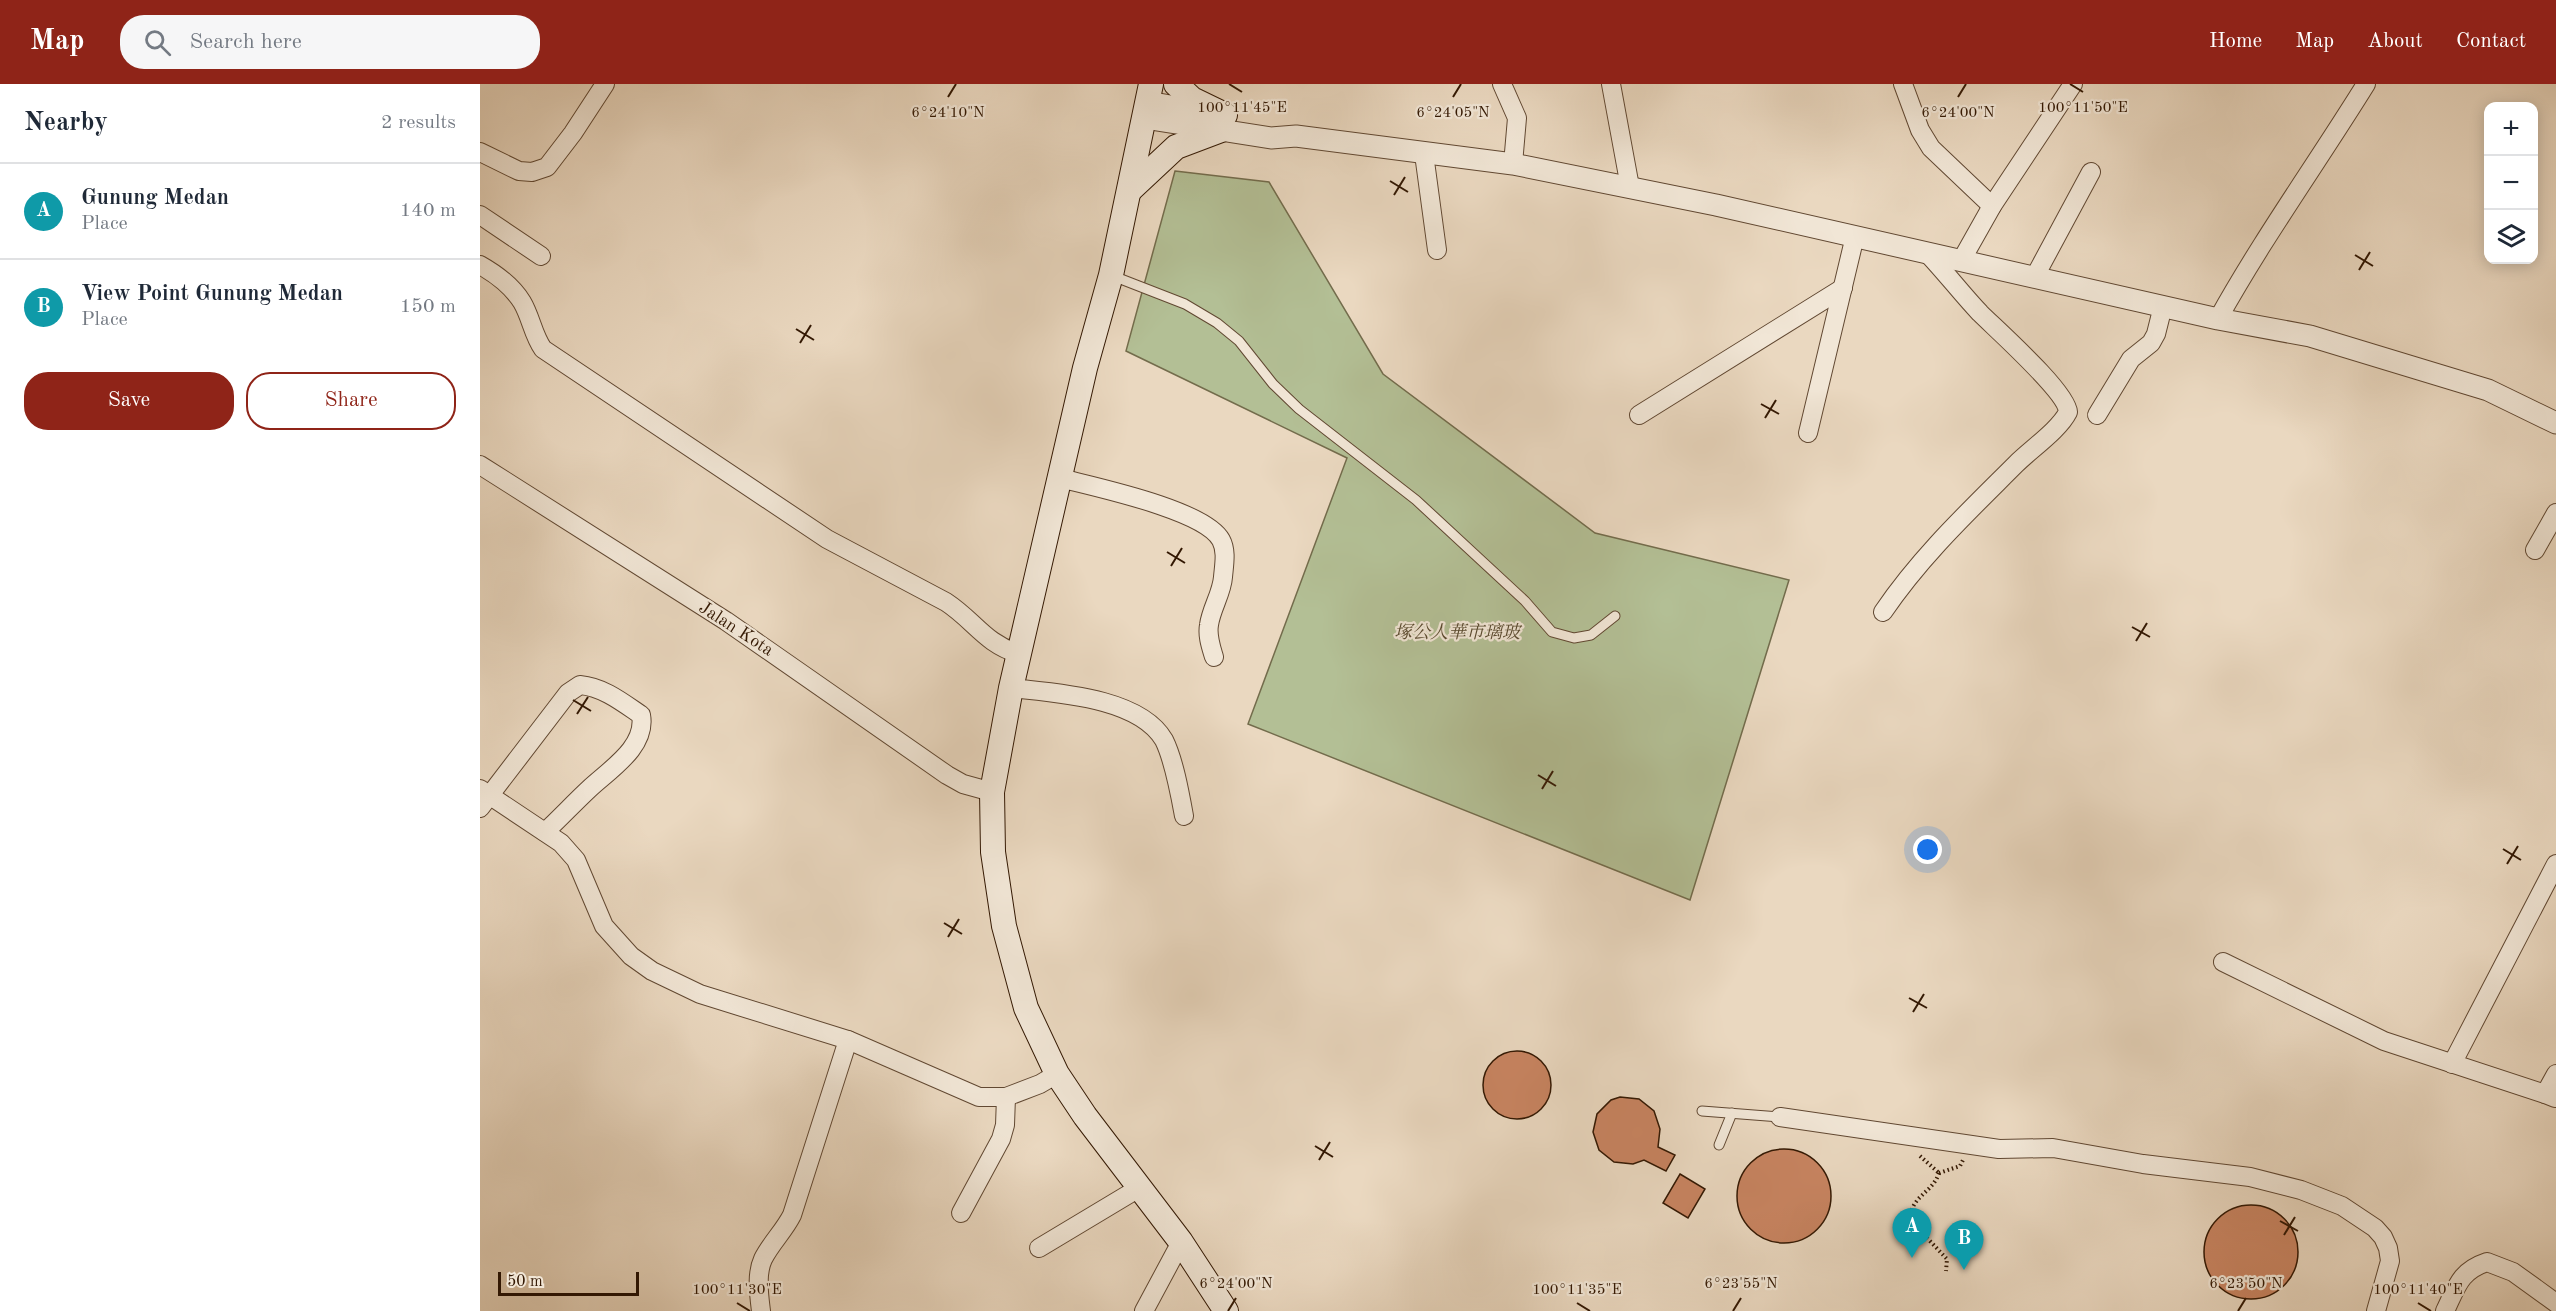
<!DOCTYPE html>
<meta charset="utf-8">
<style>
body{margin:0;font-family:"Old Standard TT","Noto Serif SC",serif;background:#f6f6f7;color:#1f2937}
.controls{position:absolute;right:18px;top:18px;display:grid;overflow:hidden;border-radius:12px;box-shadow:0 3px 15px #0003}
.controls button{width:54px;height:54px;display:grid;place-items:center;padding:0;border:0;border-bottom:2px solid #e0e1e3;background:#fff;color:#1f2937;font:30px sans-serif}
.scale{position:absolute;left:18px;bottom:15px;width:141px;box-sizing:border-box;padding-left:6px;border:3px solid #331803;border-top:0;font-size:16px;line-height:21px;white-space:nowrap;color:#331803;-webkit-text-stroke:4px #f1e6d6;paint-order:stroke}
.you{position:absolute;left:1448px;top:766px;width:21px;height:21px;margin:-15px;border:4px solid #fff;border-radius:50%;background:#1a73e8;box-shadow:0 0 0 9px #1a73e833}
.badge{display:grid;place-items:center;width:39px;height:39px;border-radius:50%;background:#8f2418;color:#fff;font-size:20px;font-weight:700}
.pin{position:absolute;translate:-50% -50px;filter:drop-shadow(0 2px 3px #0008)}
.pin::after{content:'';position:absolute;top:32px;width:21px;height:18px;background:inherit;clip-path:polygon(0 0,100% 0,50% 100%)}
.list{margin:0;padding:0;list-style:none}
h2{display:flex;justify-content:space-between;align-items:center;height:78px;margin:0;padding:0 24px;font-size:26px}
h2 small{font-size:20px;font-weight:400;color:#747a83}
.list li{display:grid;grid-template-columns:39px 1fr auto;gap:18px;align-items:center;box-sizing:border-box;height:96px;padding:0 24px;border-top:2px solid #e0e1e3}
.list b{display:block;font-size:22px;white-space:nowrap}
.list p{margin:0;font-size:20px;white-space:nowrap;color:#747a83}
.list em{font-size:20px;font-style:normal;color:#747a83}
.actions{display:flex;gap:12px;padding:18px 24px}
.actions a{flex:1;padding:14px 0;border:2px solid #8f2418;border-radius:24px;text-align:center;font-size:21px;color:#8f2418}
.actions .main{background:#8f2418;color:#fff}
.icon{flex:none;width:33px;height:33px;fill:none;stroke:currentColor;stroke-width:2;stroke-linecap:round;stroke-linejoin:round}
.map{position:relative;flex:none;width:2076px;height:1227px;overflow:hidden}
header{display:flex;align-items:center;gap:36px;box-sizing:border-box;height:84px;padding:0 30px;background:#8f2418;color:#fff}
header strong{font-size:28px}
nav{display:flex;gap:33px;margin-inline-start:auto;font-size:21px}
.search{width:420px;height:54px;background:#f6f6f7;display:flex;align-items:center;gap:15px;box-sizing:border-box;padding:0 21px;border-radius:24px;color:#747a83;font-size:22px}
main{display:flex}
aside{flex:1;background:#fff}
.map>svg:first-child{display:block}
.green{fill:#b3bf95;stroke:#736c4c;stroke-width:1.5}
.building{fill:#c88461;stroke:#331803;stroke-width:1.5}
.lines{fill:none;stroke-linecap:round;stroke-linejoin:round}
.service-casing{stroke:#614832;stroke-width:11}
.minor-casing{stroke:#614832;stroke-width:20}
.tertiary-casing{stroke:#614832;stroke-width:23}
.secondary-casing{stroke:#331803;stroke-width:26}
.path{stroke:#331803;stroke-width:4;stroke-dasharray:1.5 3;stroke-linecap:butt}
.service{stroke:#f1e6d6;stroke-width:9}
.minor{stroke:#f1e6d6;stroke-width:18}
.tertiary{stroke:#f1e6d6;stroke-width:21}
.secondary{stroke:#f1e6d6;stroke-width:24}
.ticks{fill:none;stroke:#331803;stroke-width:2}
.labels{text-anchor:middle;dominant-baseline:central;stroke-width:4.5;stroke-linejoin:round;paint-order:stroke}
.street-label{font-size:18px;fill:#331803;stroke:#f1e6d6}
.park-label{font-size:18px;font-style:italic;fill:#594a2f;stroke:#f1e6d6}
.ticks-label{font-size:15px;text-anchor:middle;fill:#331803;stroke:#f1e6d6;stroke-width:4.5;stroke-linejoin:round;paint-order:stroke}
</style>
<header>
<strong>Map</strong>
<div class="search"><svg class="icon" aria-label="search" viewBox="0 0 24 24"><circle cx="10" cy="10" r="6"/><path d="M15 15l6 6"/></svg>Search here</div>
<nav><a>Home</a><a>Map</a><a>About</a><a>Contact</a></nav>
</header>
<main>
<aside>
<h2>Nearby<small>2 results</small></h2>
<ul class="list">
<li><span class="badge" style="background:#0f9aa8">A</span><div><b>Gunung Medan</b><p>Place</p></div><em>140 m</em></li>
<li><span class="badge" style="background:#0f9aa8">B</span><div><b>View Point Gunung Medan</b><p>Place</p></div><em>150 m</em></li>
</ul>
<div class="actions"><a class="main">Save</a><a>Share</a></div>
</aside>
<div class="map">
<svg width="2076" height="1227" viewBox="0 0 2076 1227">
<rect width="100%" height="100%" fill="#ead8c0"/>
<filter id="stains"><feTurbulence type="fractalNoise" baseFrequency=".00333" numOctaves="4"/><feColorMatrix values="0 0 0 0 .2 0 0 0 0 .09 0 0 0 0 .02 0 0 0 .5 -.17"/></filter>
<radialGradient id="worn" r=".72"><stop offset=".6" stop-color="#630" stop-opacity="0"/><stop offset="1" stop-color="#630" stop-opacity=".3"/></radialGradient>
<path class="green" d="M695,87l94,11 114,192 212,159 194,47 -99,320 -442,-176 99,-266 -221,-107z"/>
<g class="building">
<circle cx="1037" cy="1001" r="34"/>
<path d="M1140,1013l19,2 15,12 6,18 -2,18 17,8 -9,16 -22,-11 -11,4 -19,-2 -15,-12 -6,-18 4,-18 14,-14z"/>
<circle cx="1304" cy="1112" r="47"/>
<path d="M1200,1090l25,15 -17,29 -25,-15z"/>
<circle cx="1771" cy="1168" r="47"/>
</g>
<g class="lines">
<defs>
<g id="service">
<path d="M633,192l72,28 32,19 22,18 34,43 26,25 117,91 109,101 27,31 22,6 17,-3 24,-19"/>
<path d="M1222,1027l78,6"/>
<path d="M1239,1061l13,-32"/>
</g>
<g id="minor">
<path d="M1022,0l15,34 -4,46"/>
<path d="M1131,0l19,103"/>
<path d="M1423,0l17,46 11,18 61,58"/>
<path d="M0,68l39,19 13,1 15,-5 26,-34 32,-49"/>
<path d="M944,70l13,96"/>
<path d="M0,131l61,41"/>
<path d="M1481,177l31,-55 81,-122"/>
<path d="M0,181c16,9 32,21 42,37 9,15 11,33 21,47l284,190 119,63c29,19 38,41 73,52"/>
<path d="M1554,194l57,-106"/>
<path d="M1738,235c45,-81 99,-156 148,-235"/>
<path d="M1159,331l204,-127"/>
<path d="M1617,331l34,-56 20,-16 5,-9 7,-28"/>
<path d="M1328,349l47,-197"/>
<path d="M0,381l246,156 221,154 16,9 29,8"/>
<path d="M580,394c35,9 145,32 161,62 6,11 3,25 2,37 -1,16 -12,32 -14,48 -2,11 2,22 5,32"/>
<path d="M2055,466l21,-37"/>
<path d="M1403,528c38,-56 86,-101 133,-148 15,-15 43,-34 52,-52 -1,-20 -71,-82 -88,-99 -18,-19 -34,-40 -52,-59"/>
<path d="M531,604c44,5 128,9 153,52 10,20 16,54 20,76"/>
<path d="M0,705l81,54 15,17 28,66 27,30 21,15 48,23 148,46 131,57h27l34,-13 17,-10"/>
<path d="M0,724l88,-115 12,-8c23,2 42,17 61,30 6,32 -32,55 -52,74 -15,14 -29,29 -44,43"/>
<path d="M1743,878l161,79 161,53"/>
<path d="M1972,980l104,-200"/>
<path d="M2075,1014l-10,-4 11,-20"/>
<path d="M1300,1033l219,32 54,-1 90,16 107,13 51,13 41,16 33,22 8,9 5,11 2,13 -14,50"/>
<path d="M481,1129l40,-74 4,-14 1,-28"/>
<path d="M559,1164l100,-60"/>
<path d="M281,1227c-2,-16 -5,-37 2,-52 8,-16 21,-28 29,-44l56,-175"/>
<path d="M664,1227l37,-69"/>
<path d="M1965,1227c12,-25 15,-40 42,-49l26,10 43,31"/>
</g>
<g id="tertiary">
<path d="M667,18l65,11"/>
<path d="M664,34l127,20 25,-2 217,28 203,41 502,114 92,17 178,54 68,33"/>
</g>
<g id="secondary">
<path d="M671,0l-40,191 -26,93 -74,320 -19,104 1,60 11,74 22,82 31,66 28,42 96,126 45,69"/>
<path d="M696,0l16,15 33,16"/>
<path d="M650,106l46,-43 45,-17"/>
</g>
</defs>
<use href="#service" class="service-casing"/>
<use href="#minor" class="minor-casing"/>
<use href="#tertiary" class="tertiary-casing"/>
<use href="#secondary" class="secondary-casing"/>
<g class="path">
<path d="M1440,1072l19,17"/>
<path d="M1459,1089c-7,21 -28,22 -29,47l37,39 -1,12"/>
<path d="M1459,1089l21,-7 3,-6"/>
</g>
<use href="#service" class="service"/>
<use href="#minor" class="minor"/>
<use href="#tertiary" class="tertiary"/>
<use href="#secondary" class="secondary"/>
</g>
<path class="ticks" d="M749,0l13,8M1590,0l13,8M468,13l8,-13M973,13l8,-13M1478,13l8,-13M910,97l18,11M914,111l11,-18M1875,171l18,11M1879,186l11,-18M316,245l18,11M320,259l11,-18M1281,320l18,10M1285,334l11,-18M687,468l18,11M691,482l11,-18M1652,543l18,10M1656,557l11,-18M93,616l18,11M97,630l11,-17M1058,691l18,11M1062,705l11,-18M2023,765l18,11M2027,780l11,-18M464,839l18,11M468,853l11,-18M1429,914l18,10M1433,928l11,-18M835,1062l18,11M839,1076l11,-18M1800,1137l18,10M1804,1151l11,-18M257,1219l13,8M1097,1219l13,8M1938,1219l13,8M748,1227l8,-13M1253,1227l8,-13M1758,1227l8,-13"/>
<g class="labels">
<g class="street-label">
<text transform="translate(256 545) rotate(33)">Jalan Kota</text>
</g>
<g class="park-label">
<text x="977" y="549">塚公人華市璃玻</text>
</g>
</g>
<g class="ticks-label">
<text x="762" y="28">100°11'45"E</text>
<text x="1603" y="28">100°11'50"E</text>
<text x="468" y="33">6°24'10"N</text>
<text x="973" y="33">6°24'05"N</text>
<text x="1478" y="33">6°24'00"N</text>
<text x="756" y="1204">6°24'00"N</text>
<text x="1261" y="1204">6°23'55"N</text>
<text x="1766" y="1204">6°23'50"N</text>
<text x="257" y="1210">100°11'30"E</text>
<text x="1097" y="1210">100°11'35"E</text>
<text x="1938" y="1210">100°11'40"E</text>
</g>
<rect width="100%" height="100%" filter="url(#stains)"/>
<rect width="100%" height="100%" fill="url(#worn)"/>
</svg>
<div class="controls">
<button>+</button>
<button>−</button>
<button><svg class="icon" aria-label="layers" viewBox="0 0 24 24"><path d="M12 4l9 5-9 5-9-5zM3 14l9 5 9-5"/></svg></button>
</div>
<div class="scale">50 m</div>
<div class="you"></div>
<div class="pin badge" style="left:1432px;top:1174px;background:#0f9aa8">A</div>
<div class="pin badge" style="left:1484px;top:1186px;background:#0f9aa8">B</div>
</div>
</main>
